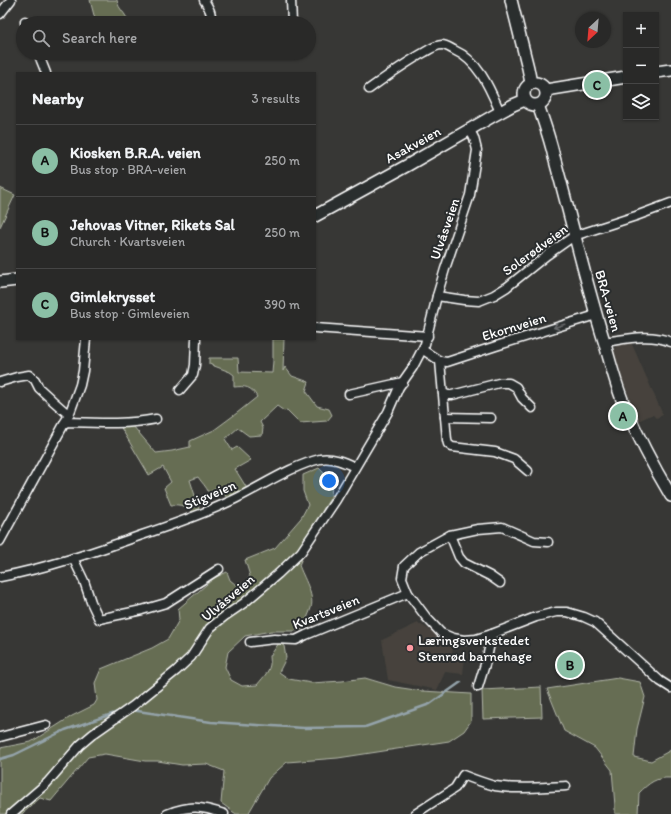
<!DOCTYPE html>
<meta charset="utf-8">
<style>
body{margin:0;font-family:Itim,sans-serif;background:#313130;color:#f1f3f6}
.controls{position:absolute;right:12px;top:12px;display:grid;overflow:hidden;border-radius:0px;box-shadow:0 1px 3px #0004}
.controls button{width:36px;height:36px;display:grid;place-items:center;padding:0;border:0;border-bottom:1px solid #454545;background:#292928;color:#f1f3f6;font:20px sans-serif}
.compass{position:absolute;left:575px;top:12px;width:36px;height:36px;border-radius:50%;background:#292928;box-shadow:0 1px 3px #0004;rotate:206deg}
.you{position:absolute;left:329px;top:481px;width:14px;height:14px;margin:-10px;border:3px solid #fff;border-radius:50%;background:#1a73e8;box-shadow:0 0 0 6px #1a73e833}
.badge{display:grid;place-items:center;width:26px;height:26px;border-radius:50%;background:#8abfa5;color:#111;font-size:13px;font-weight:700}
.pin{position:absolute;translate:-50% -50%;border:2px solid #fff;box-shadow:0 1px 4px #0006}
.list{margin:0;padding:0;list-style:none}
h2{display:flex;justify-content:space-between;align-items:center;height:52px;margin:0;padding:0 16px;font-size:17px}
h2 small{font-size:13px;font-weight:400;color:#a5a6a8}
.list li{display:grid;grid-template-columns:26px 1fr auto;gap:12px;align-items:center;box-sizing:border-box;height:72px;padding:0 16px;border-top:1px solid #454545}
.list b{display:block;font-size:15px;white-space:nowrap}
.list p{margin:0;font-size:13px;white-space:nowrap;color:#a5a6a8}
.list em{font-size:13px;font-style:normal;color:#a5a6a8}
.icon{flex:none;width:22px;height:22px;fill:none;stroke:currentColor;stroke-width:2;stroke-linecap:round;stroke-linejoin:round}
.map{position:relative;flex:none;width:671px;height:814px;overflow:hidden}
.search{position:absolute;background:#292928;box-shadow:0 1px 3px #0004;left:16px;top:16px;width:300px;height:44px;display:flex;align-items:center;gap:10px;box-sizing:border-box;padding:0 14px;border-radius:22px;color:#a5a6a8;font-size:15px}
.panel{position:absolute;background:#292928;box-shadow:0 1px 3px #0004;left:16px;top:72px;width:300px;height:268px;border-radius:0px}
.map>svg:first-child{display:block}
.built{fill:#46433d}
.green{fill:#666d53;stroke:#b2b6a9}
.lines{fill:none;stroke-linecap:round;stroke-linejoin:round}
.stream{stroke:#94a3aa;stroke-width:2.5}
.street-casing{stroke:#fff;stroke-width:11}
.secondary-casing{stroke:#fff;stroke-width:14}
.street{stroke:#2a2d2e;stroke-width:8}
.secondary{stroke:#2a2d2e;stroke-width:11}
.oneway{stroke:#6a6c6d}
.poi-dot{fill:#ff9aa2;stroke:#2a2d2e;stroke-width:1.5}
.labels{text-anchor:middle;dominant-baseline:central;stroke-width:4;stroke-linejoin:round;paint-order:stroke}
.street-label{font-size:14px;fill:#fff;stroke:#2a2d2e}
.poi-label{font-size:14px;fill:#fff;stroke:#2a2d2e;text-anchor:start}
</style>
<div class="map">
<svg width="671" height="814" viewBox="0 0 671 814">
<rect width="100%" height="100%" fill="#373735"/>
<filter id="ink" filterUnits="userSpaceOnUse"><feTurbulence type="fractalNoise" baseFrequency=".025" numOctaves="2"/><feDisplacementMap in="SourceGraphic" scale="8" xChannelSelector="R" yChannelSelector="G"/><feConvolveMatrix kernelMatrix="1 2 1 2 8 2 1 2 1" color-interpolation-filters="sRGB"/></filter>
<g filter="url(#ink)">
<g class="built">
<path d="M631,342l32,73 -7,3 -3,-3h-2l-13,6 -26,-70 5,-6z"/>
<path d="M418,623l35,21 -1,12 13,1 -2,17 -18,-2 -8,18 -49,-10 -6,-40z"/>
</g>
<g class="green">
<path d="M90,0h27c1,10 10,13 11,23h-32z"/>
<path d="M0,188l15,7 -15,32z"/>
<path d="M273,339h11l-1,32 2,-4 7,9 17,6 -3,9 11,15 12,3 3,6 -5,6 -27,2 -13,-13 -3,1 -7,-5 -17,16 3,6 -1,7 -13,1 -11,-8 -13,11 7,11 5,-3 14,13 -16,9 13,21 -20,10 -3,-5 -7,-8 -9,6c-3,-7 -7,-10 -11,-16l-8,3 10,31 -7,2c-5,-7 -14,-9 -22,-8l-7,-17 7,-6 -8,-15 -14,8 -29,-49h13l23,27 16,-2 18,-4v-6l24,-11 23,-17 20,-16c-6,-11 -12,-11 -23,-10v-12l-4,-3 -21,-8v-6h29l1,14 33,1 1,-12z"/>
<path d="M319,468l7,7 6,9 -1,13 -7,11 -25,57c4,12 16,30 12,43 -2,7 -6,13 -8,21l-9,2h-23l-26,5 -17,16 -3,15 6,13 11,6 15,-1c8,-10 15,-15 13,-29l9,-13 5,3 2,12 -7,14 10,7 22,4 31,-2 23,-3 30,9 27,4 49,3v27l-7,10 -15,10 -111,17 -51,4 -18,16 -21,36h-12l-15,-11 3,-32 -18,-7 -24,1 -24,-4h-13l-40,-7 -17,3 -37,44 -11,-3 -18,16h-22v-66l31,-6 41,-26 22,-11 3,-5 -2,-17 6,-14 51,-21 16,-9 11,-19 -1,-11 36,-31 13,-6 3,8 5,4 11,-1 4,-7 -5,-16 30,-12 26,-30 7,-13 -5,-14v-16z"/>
<path d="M618,678l22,4 5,15 -8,32 -3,28 17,4 20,-11v28c-15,-1 -22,5 -32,15l-1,21h-23v-8l-3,-36 -17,-22 -31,-17 -17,-42z"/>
<path d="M541,687l1,30 -59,2 -1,-29z"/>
</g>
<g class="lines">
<g class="stream">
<path d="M131,710l80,12 93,6 61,-1 65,-23 31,-22"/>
<path d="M0,759l14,-4 51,-25 53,-18"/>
</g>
<defs>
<g id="street">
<path d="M204,0c5,9 8,12 7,23"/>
<path d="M291,0l1,23"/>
<path d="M0,14l11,-14"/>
<path d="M25,21v2"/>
<path d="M38,53l8,20"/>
<path d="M369,89c18,-13 36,-26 56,-37 5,-3 11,-7 17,-7 4,0 8,3 12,5 25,11 36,39 46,62"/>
<path d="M437,296l27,4 15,1 15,-6 13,-8 40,-32 27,-19 62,-20 35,-13"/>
<path d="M315,328l113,8"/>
<path d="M604,342c22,-3 46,-9 67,0"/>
<path d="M423,350l17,11 7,1 49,-16 100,-31"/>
<path d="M440,361l7,79 1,4 4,3 43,5 19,7 14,12"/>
<path d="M0,382l17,-5 12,-2 6,5 4,8 13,12 17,15"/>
<path d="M180,390l13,-15 2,-10 1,-26"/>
<path d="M443,393l5,2h4l47,-12h10l7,4 6,11 10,10"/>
<path d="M349,394l54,-12"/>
<path d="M445,417l46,1"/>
<path d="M65,422c30,1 61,3 91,-3"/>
<path d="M450,535l9,22 5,6 26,13 10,7"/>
<path d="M0,541l69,-126 11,-30 3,-14 3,-32"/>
<path d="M548,542l-14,-1 -32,-14 -24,2 -28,6 -31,17 -15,14 -2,12 6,15 18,24 15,16 12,5 11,2 12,-1 16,-5 44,-17 20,-5h11l17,5 11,5 65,59 11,7"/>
<path d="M73,558l11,23 7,21 8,17 43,-9 24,-7 53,-34"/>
<path d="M0,577c47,-9 94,-25 139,-41 33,-11 65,-22 96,-37 27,-13 56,-33 85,-40 13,-2 24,3 35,8"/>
<path d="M250,642l24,-3 22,1 10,-5 102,-42"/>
<path d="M478,687l9,-29 5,-24"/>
<path d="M0,737l46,-12"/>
<path d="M11,814l36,-31 33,-38 13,-11 40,-28 43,-35 15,-14 19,-29 15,-12 19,-13 34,-29 23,-22 35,-52 52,-88 11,-25 14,-20 12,-23 12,-48 8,-27 25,-74 7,-45 -3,-12 -4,-8"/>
<path d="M167,814c23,-9 34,-8 57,0"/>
<path d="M415,814l40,-26 8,-13c10,4 21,8 32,11 23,4 48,1 71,0"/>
</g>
<g id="secondary">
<path d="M511,0l17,68 3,15"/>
<path d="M656,72l15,-2"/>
<circle cx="535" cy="94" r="11"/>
<path d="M546,90l80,-13"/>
<path d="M538,105c6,17 12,34 16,52 17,61 31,123 50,184 6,20 11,41 19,61 14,33 30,64 48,94"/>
<path d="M315,216l93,-51 85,-49 20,-11 12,-5"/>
<path d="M0,282l17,-2"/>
</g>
</defs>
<use href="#street" class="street-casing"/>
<use href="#secondary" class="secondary-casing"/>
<use href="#street" class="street"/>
<use href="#secondary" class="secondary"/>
</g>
<defs><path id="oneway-shaft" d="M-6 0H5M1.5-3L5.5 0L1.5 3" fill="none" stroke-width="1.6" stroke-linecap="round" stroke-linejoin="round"/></defs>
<use class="oneway" href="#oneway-shaft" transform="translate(559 326) rotate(163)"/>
</g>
<circle class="poi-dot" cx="410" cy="648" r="4"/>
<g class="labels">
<g class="street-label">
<text transform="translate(413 145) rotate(-29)">Asakveien</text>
<text transform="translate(445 229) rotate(-71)">Ulvåsveien</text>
<text transform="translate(535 250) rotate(-36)">Solerødveien</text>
<text transform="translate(608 301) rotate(74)">BRA-veien</text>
<text transform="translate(514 327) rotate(-17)">Ekornveien</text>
<text transform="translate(210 495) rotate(-23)">Stigveien</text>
<text transform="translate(228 598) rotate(-40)">Ulvåsveien</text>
<text transform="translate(326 612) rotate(-22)">Kvartsveien</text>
</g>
<g class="poi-label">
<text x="418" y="640">Læringsverkstedet<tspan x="418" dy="16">Stenrød barnehage</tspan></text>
</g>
</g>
</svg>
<div class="controls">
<button>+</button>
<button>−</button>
<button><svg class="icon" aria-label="layers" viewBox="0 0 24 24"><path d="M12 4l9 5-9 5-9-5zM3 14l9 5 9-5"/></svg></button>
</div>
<svg class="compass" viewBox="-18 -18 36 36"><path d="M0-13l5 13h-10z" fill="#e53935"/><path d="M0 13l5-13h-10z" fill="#a5a6a8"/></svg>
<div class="you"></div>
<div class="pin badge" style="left:623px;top:416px">A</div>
<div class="pin badge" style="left:570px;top:665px">B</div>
<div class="pin badge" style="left:597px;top:85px">C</div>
<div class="search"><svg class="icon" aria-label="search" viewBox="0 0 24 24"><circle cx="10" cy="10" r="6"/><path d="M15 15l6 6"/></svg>Search here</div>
<section class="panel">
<h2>Nearby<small>3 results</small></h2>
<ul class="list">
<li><span class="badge">A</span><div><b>Kiosken B.R.A. veien</b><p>Bus stop · BRA-veien</p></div><em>250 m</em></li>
<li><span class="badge">B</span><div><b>Jehovas Vitner, Rikets Sal</b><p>Church · Kvartsveien</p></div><em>250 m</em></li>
<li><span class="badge">C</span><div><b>Gimlekrysset</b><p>Bus stop · Gimleveien</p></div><em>390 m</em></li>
</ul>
</section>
</div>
